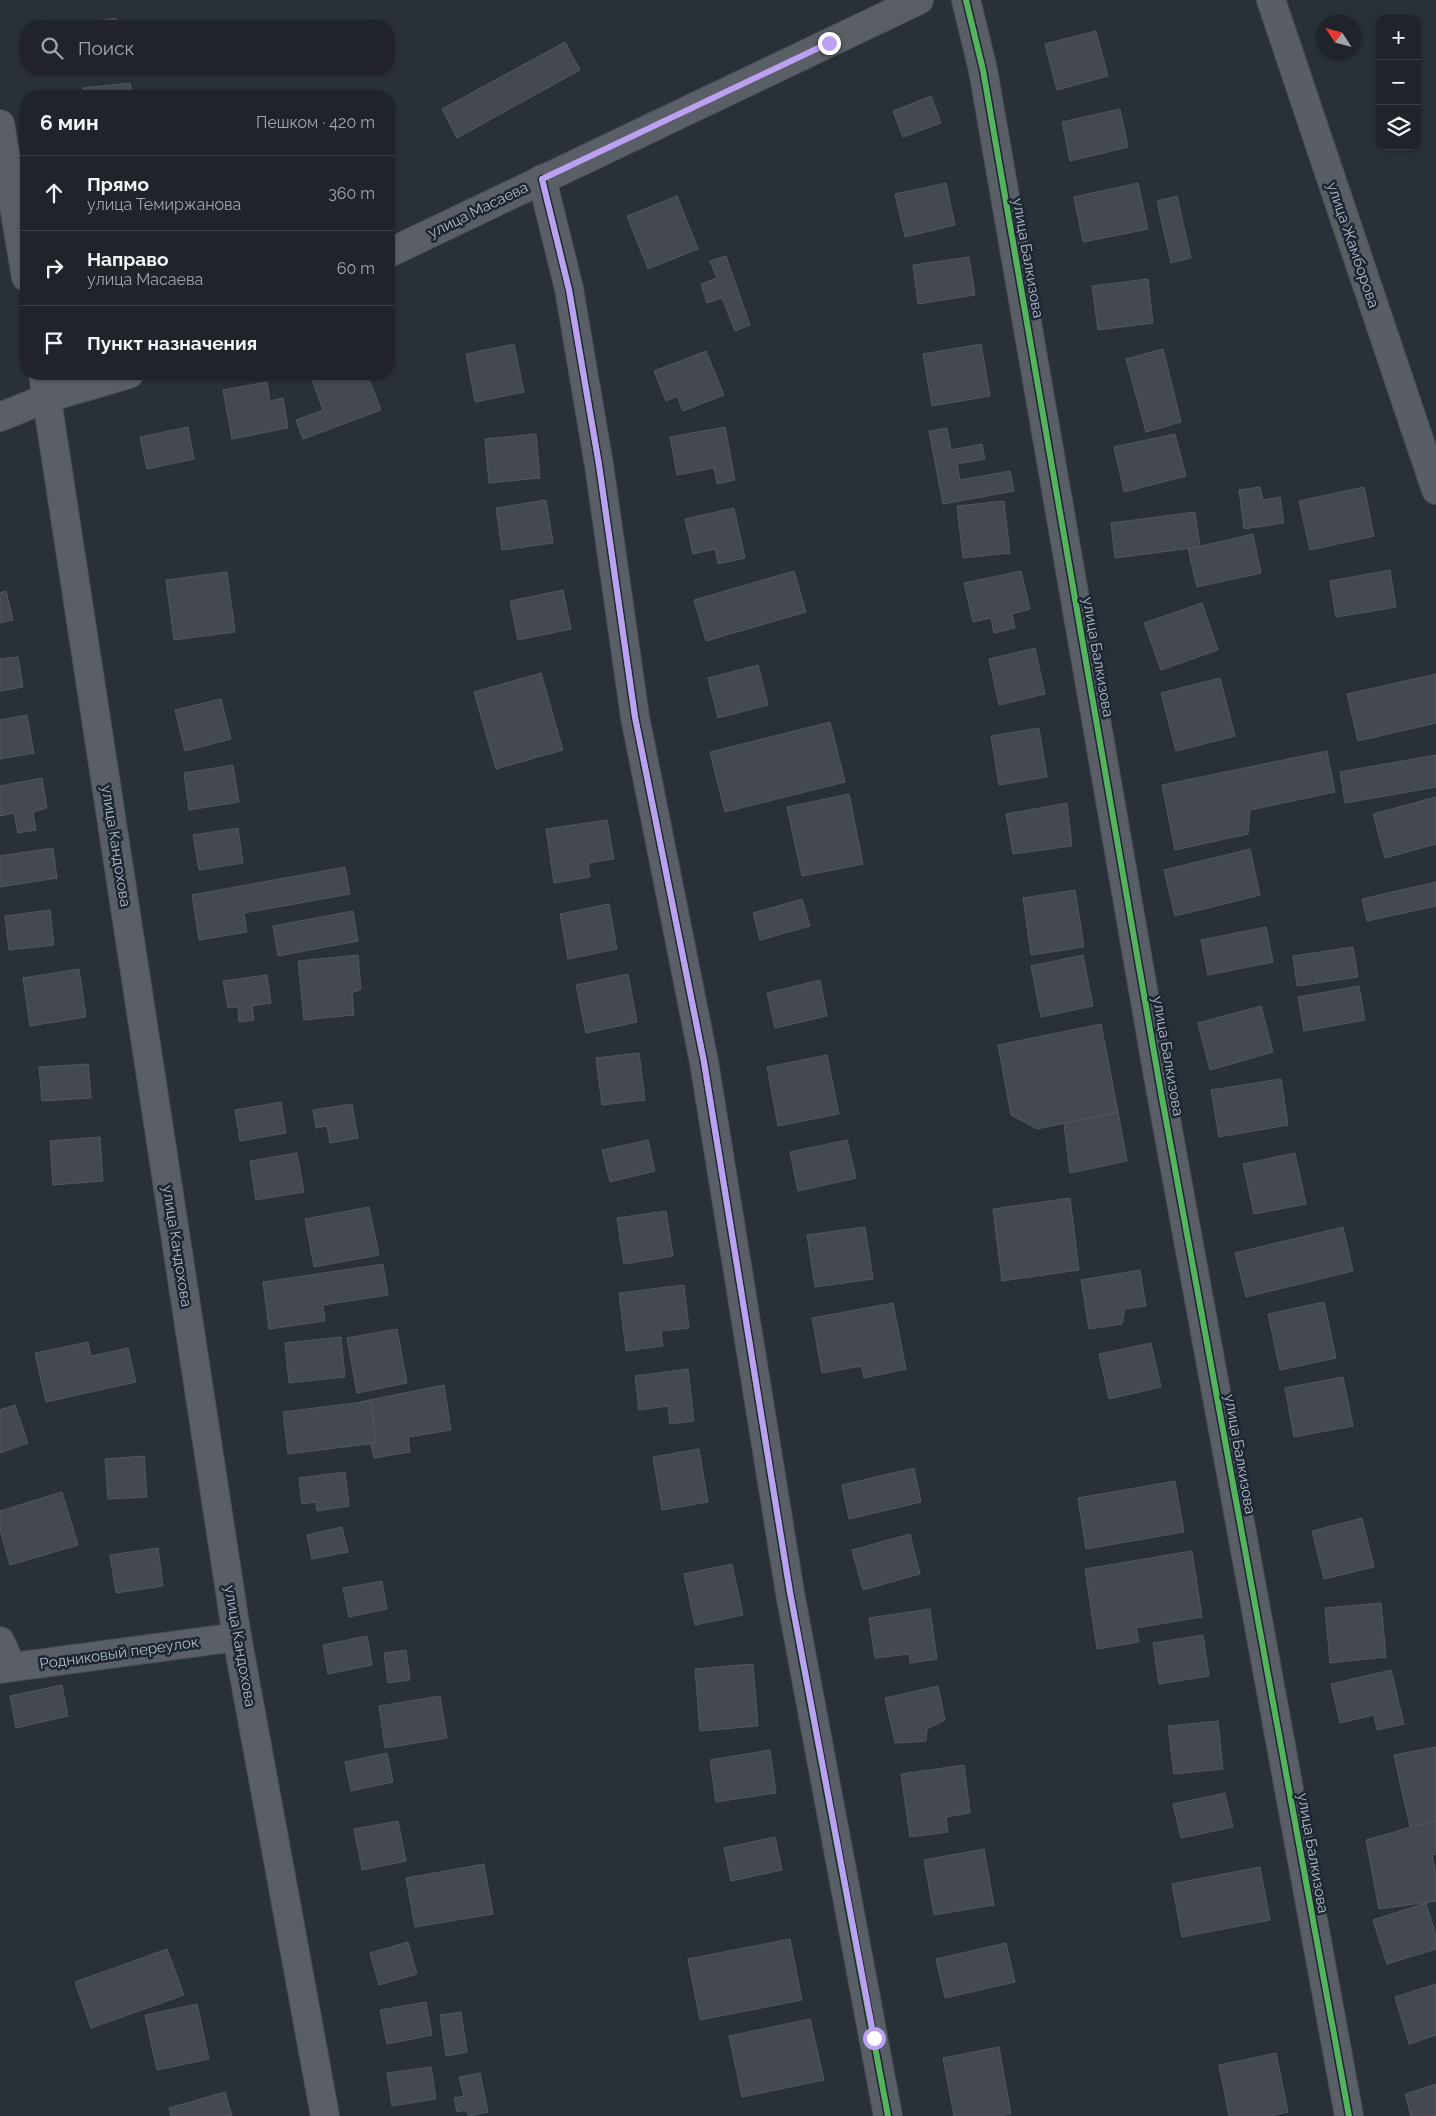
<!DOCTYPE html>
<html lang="ru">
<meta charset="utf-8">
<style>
body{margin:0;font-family:Raleway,sans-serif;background:#2d3036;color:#f1f3f6}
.controls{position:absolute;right:15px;top:15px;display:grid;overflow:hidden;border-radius:10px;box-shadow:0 1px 4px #0004}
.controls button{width:45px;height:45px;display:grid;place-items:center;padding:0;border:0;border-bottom:1px solid #3d4147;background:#20242a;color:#f1f3f6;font:25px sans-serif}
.compass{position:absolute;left:1316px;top:15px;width:45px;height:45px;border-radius:50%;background:#20242a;box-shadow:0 1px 4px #0004;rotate:306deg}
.stop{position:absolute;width:15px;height:15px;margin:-11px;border:4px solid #bca0f2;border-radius:50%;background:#fff}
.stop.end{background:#bca0f2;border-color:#fff;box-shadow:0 1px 5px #0008}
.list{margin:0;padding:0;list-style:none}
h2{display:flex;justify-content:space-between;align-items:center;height:65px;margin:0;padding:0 20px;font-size:21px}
h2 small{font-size:16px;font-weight:400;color:#a2a4a8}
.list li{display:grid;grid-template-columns:32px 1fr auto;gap:15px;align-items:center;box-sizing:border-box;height:75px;padding:0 20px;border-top:1px solid #3d4147}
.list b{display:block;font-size:19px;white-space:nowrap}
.list p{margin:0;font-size:16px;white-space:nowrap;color:#a2a4a8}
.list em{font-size:16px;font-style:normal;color:#a2a4a8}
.icon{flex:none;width:28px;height:28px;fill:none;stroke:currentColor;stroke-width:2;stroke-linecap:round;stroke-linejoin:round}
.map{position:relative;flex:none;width:1436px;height:2116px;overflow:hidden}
.search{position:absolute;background:#20242a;box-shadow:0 1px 4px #0004;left:20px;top:20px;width:375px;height:55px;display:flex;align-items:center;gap:12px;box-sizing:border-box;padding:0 18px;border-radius:20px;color:#a2a4a8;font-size:19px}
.panel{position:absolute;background:#20242a;box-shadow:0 1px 4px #0004;left:20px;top:90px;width:375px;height:290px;border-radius:20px}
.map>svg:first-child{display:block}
.building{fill:#444950;stroke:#52575f}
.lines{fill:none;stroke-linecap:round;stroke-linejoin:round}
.street-casing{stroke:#484c53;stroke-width:30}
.secondary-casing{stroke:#484c53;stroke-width:30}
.street{stroke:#5a5e66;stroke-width:28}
.secondary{stroke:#595d64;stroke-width:28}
.cycleway-casing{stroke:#1d2633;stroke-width:9}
.cycleway{stroke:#56b35d;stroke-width:6}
.route{stroke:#bca0f2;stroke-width:6}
.labels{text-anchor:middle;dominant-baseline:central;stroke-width:5;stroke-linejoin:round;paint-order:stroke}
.street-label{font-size:15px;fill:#b4bcc9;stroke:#1d2633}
</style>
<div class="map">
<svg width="1436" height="2116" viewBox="0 0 1436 2116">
<rect width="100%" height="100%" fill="#2a3038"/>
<g class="building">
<path d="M116,18l1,8h-47z"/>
<path d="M1096,31l12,45 -51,14 -12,-46z"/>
<path d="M565,42l15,28 -123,68 -15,-29z"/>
<path d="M130,83l2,13h-48l-1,-8z"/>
<path d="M931,96l10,27 -38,14 -10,-26z"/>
<path d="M1120,109l8,38 -58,14 -8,-39z"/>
<path d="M946,183l9,42 -50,12 -10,-43z"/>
<path d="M1138,183l10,46 -65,13 -9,-45z"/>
<path d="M677,196l21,53 -50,20 -21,-53z"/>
<path d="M1177,196l14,62 -20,5 -14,-62z"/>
<path d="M726,256l24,69 -15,6 -13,-33 -15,5 -6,-19 16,-6 -7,-17z"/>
<path d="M969,257l6,38 -57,9 -5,-39z"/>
<path d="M1148,279l5,44 -55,7 -6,-44z"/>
<path d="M514,344l10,48 -49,10 -9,-48z"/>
<path d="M981,344l9,52 -58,10 -9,-52z"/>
<path d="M1163,349l18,73 -35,10 -20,-73z"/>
<path d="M706,351l18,44 -41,16 -6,-15 -11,5 -12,-30z"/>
<path d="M310,374h57l14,36 -78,29 -7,-19 27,-10z"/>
<path d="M267,382l3,19 13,-3 5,30 -56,11 -9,-49z"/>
<path d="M188,427l6,32 -47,10 -7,-32z"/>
<path d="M725,427l10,53 -18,4 -3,-16 -37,7 -7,-38z"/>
<path d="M947,428l4,22 31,-6 3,15 -28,5 3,16 50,-9 4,20 -71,13 -14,-73z"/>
<path d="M536,434l4,44 -51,5 -4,-44z"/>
<path d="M1175,434l11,42 -62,16 -10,-45z"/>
<path d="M1260,487l3,13 17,-3 4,26 -40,6 -5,-39z"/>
<path d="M1364,487l10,49 -64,14 -11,-49z"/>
<path d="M546,500l7,43 -51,7 -6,-42z"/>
<path d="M1004,501l6,52 -47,5 -6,-52z"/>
<path d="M734,508l11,50 -27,6 -3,-15 -22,5 -8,-35z"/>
<path d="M1195,512l5,35 -85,11 -4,-35z"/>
<path d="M1253,534l8,39 -64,14 -9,-38z"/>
<path d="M1390,570l6,37 -60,10 -6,-36z"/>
<path d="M794,571l12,41 -100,29 -12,-41z"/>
<path d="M1021,571l9,38 -18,5 3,14 -21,5 -3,-15 -18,4 -9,-39z"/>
<path d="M227,572l8,60 -61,8 -8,-60z"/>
<path d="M563,590l8,39 -53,11 -8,-39z"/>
<path d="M6,591l7,29 -13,3v-30z"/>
<path d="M1202,603l16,47 -57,20 -17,-47z"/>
<path d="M1035,648l10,46 -46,11 -10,-46z"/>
<path d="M18,657l5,30 -23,4v-32z"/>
<path d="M758,665l10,40 -50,13 -10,-40z"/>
<path d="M541,673l22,77 -67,19 -22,-77z"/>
<path d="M1436,674v49l-78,18 -11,-47z"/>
<path d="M1220,678l15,58 -59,15 -15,-58z"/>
<path d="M221,699l10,40 -46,12 -10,-41z"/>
<path d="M27,715l7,38 -34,6v-39z"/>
<path d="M830,722l15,60 -120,30 -15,-60z"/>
<path d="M1039,728l8,49 -48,8 -8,-49z"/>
<path d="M1327,751l8,41 -85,18 -2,24 -73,16 -13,-65z"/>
<path d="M1436,755v32l-91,16 -5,-31z"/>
<path d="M233,765l6,37 -50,8 -5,-37z"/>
<path d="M42,778l5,30 -14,4 3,18 -18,3 -4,-20 -14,3v-30z"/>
<path d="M849,794l14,70 -61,12 -15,-69z"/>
<path d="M1436,797v47l-51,14 -12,-44z"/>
<path d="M1067,803l5,43 -59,8 -7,-40z"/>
<path d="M607,820l7,39 -26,4 2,14 -36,6 -8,-54z"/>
<path d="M238,828l5,35 -44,7 -6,-35z"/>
<path d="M53,848l4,30 -57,9v-31z"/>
<path d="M1250,849l10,46 -85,21 -11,-46z"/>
<path d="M345,867l5,27 -106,19 3,19 -48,8 -7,-45z"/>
<path d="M1436,882v24l-69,15 -5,-22z"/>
<path d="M1075,890l9,57 -53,8 -8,-57z"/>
<path d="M802,899l8,27 -50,14 -7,-27z"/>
<path d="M609,904l8,45 -49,10 -8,-45z"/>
<path d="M50,910l4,35 -45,5 -4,-34z"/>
<path d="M353,911l5,30 -80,15 -5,-30z"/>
<path d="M1266,927l7,35 -65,13 -7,-35z"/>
<path d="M1353,947l5,30 -61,9 -4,-30z"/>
<path d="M358,955l3,34 -9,4 2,22 -50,5 -6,-59z"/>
<path d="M1083,955l10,51 -52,11 -10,-51z"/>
<path d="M79,969l7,48 -56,9 -7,-48z"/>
<path d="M628,974l9,48 -51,11 -10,-48z"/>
<path d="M267,975l4,28 -19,3 2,14 -15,2 -1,-15 -10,1 -5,-27z"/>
<path d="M820,980l7,36 -52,12 -8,-35z"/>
<path d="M1359,986l6,34 -61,11 -6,-34z"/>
<path d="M1261,1006l12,46 -63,18 -12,-47z"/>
<path d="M1101,1024l17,88 -81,17 -26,-14 -13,-70z"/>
<path d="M639,1053l6,47 -43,5 -6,-47z"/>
<path d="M827,1055l12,59 -61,12 -11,-59z"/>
<path d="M88,1064l3,34 -49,3 -3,-34z"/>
<path d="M1281,1079l7,46 -69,12 -8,-47z"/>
<path d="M281,1102l5,31 -46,8 -5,-31z"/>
<path d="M352,1104l6,34 -28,5 -3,-17 -11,2 -3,-18z"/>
<path d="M1118,1112l9,49 -57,12 -6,-50z"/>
<path d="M100,1137l3,44 -50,4 -3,-44z"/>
<path d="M648,1140l7,31 -45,11 -8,-32z"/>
<path d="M847,1140l9,38 -58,13 -8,-39z"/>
<path d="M297,1153l7,39 -48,8 -6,-39z"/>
<path d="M1295,1153l11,51 -52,10 -11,-50z"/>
<path d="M1070,1198l9,72 -77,11 -9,-72z"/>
<path d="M369,1207l10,48 -65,12 -9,-48z"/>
<path d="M666,1211l7,45 -49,8 -7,-46z"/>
<path d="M865,1227l8,52 -58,8 -8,-52z"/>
<path d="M1343,1227l10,44 -107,26 -11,-44z"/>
<path d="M383,1264l5,31 -65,10 2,16 -56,8 -6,-47z"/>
<path d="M1140,1270l6,36 -21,3 -3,15 -33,5 -8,-49z"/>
<path d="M684,1285l5,43 -28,3 2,15 -37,5 -7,-58z"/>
<path d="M1324,1302l12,56 -56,12 -12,-56z"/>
<path d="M893,1303l13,66 -42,9 -3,-12 -39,7 -10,-55z"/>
<path d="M397,1329l10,54 -50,10 -10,-55z"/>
<path d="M341,1337l4,40 -56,6 -4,-40z"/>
<path d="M88,1342l3,14 37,-8 8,34 -90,20 -11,-49z"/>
<path d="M1151,1343l10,44 -52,12 -10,-45z"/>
<path d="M688,1369l6,52 -24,3 -2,-18 -29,4 -4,-34z"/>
<path d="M1343,1377l10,49 -59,11 -9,-49z"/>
<path d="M444,1385l7,45 -43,7 2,15 -36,6 -14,-56z"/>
<path d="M371,1401l5,42 -88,11 -5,-42z"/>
<path d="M15,1405l13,38 -28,10v-43z"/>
<path d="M699,1449l9,53 -46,8 -9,-53z"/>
<path d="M144,1456l3,41 -39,2 -3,-40z"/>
<path d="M914,1468l7,34 -72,17 -7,-34z"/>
<path d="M345,1472l4,34 -32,5 -1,-9 -14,2 -3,-26z"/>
<path d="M1175,1481l9,51 -98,17 -8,-51z"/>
<path d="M62,1492l16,53 -68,20 -10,-35v-19z"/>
<path d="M1362,1518l12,49 -50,12 -12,-48z"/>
<path d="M342,1527l6,25 -36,7 -5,-24z"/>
<path d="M910,1534l10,40 -57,16 -11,-40z"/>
<path d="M158,1548l5,38 -47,7 -6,-38z"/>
<path d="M1192,1551l10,66 -66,11 3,14 -42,7 -12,-80z"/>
<path d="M732,1564l11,51 -48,10 -11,-51z"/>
<path d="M382,1581l5,28 -38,8 -6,-29z"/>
<path d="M1381,1603l5,54 -56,6 -5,-55z"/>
<path d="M930,1609l7,50 -27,4 -1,-9 -34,4 -6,-40z"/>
<path d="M1203,1635l6,41 -50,8 -6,-41z"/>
<path d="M367,1636l5,29 -44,9 -5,-29z"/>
<path d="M406,1650l4,30 -22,3 -4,-30z"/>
<path d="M753,1664l5,62 -58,5 -5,-62z"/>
<path d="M1391,1670l13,54 -27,6 -3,-15 -34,8 -9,-39z"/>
<path d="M62,1685l6,31 -52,12 -6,-32z"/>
<path d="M938,1686l7,34 -18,9 -1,12 -31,2 -10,-45z"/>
<path d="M440,1696l7,42 -62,10 -6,-42z"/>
<path d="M1218,1721l5,48 -49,5 -6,-48z"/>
<path d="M1436,1747v74l-26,6 -16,-72z"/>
<path d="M770,1750l6,43 -60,9 -6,-42z"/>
<path d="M387,1753l6,29 -42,9 -6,-29z"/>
<path d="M964,1765l6,48 -24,4 2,15 -38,5 -9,-63z"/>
<path d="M1225,1793l8,34 -52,11 -8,-34z"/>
<path d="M1436,1820v34l-4,1 4,20v26l-57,8 -13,-69z"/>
<path d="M398,1821l8,40 -44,9 -8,-41z"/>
<path d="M775,1837l7,33 -51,11 -7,-33z"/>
<path d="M984,1849l10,56 -60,10 -10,-55z"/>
<path d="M484,1864l9,50 -78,13 -9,-49z"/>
<path d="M1260,1867l10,53 -88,17 -10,-53z"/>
<path d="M1426,1903l10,32v14l-49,15 -14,-44z"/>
<path d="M790,1939l12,61 -102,20 -12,-61z"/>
<path d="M408,1942l9,32 -38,11 -9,-32z"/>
<path d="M1006,1943l9,39 -70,16 -9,-39z"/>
<path d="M167,1949l17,46 -93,33 -16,-46z"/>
<path d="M1436,1984v51l-27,9 -14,-47z"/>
<path d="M426,2002l6,33 -45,9 -7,-34z"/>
<path d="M197,2004l12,55 -52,11 -12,-55z"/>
<path d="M461,2012l6,40 -21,4 -6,-41z"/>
<path d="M810,2019l14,61 -82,17 -13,-61z"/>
<path d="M999,2047l12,67 -11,2h-46l-11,-58z"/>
<path d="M1276,2053l12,59 -17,4h-42l-10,-51z"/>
<path d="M431,2067l5,32 -44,7 -5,-33z"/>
<path d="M480,2073l8,39 -19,4 -3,-6 -9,2 -3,-14 10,-2 -5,-19z"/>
<path d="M1436,2084v32h-25l-6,-22z"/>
<path d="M225,2092l7,24h-61l-2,-8z"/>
</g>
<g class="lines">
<defs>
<g id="street">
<path d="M966,0l17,70 177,1017 189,1029"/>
<path d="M0,124l26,153"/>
<path d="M542,179l27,110 30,176 36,252 69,345 86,531 98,523"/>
<path d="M389,253l530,-253"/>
<path d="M43,374l194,1263 88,479"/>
<path d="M0,417l47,-19 82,-24"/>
<path d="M0,1641l12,26"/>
<path d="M0,1669l237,-32"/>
</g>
<path id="secondary" d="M1271,0l165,490"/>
</defs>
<use href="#street" class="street-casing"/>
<use href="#secondary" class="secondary-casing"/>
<use href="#street" class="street"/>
<use href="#secondary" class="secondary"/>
<defs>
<g id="cycleway">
<path d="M966,0l17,70 177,1017 189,1029"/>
<path d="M542,179l27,110 30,176 36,252 69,345 86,531 98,523"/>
</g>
</defs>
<use href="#cycleway" class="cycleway-casing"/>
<use href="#cycleway" class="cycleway"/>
</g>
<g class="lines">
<path class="route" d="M829,43l-287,136 27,111 30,175 36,252 69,345 86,530 84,446"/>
</g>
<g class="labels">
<g class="street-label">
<text transform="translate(478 210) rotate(-26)">улица Масаева</text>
<text transform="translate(1353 245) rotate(71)">улица Жамборова</text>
<text transform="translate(1028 258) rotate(80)">улица Балкизова</text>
<text transform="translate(1098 657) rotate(80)">улица Балкизова</text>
<text transform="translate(116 846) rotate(81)">улица Кандохова</text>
<text transform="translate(1168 1056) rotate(80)">улица Балкизова</text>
<text transform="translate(177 1246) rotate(81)">улица Кандохова</text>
<text transform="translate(1240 1454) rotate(80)">улица Балкизова</text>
<text transform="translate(240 1646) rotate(80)">улица Кандохова</text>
<text transform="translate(119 1653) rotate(-8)">Родниковый переулок</text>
<text transform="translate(1313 1853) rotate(80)">улица Балкизова</text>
</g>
</g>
</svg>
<div class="controls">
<button>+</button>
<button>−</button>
<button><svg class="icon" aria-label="layers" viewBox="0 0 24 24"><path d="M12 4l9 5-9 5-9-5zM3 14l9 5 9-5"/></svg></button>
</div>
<svg class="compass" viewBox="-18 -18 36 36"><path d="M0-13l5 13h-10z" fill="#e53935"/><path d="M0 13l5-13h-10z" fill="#a2a4a8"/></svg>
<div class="stop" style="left:874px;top:2038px"></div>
<div class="stop end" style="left:829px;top:43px"></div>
<div class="search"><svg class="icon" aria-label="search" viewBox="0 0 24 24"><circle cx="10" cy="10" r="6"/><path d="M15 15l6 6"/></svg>Поиск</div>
<section class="panel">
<h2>6 мин<small>Пешком · 420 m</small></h2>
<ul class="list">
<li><svg class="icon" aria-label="ahead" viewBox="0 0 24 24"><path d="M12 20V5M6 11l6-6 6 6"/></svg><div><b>Прямо</b><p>улица Темиржанова</p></div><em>360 m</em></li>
<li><svg class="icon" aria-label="right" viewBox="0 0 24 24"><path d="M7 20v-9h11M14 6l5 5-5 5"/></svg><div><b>Направо</b><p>улица Масаева</p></div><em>60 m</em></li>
<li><svg class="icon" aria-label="arrive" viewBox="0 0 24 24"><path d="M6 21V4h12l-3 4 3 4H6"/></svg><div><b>Пункт назначения</b></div></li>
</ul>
</section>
</div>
